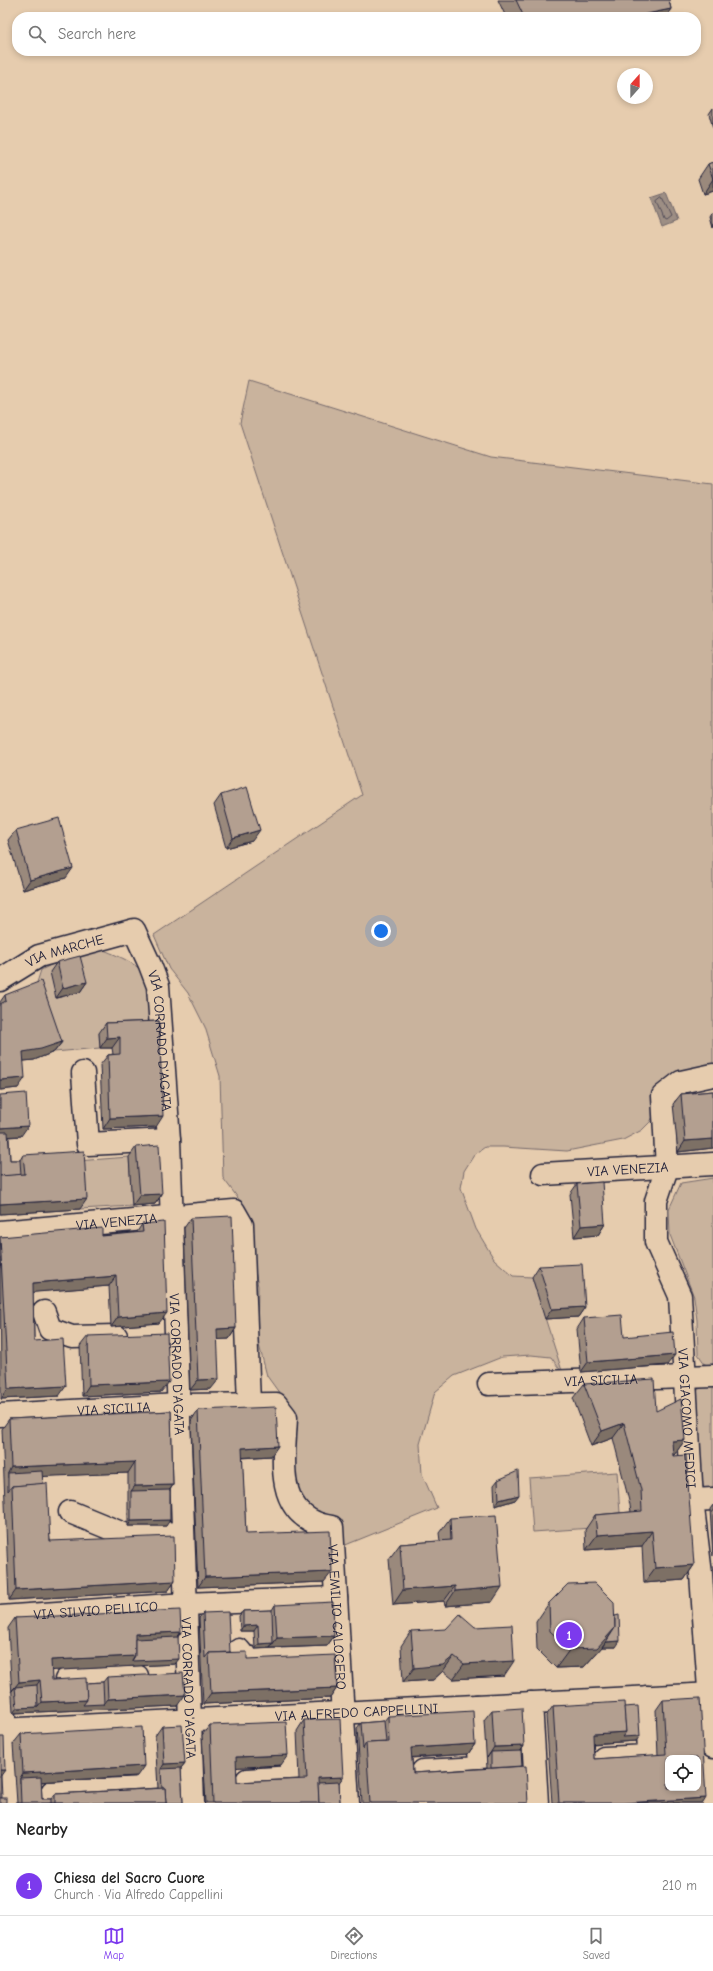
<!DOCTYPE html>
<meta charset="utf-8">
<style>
body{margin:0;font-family:"Comic Neue",sans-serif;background:#f6f6f6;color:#222}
.controls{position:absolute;right:12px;bottom:12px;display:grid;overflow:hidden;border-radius:8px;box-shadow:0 2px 6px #0003}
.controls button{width:36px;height:36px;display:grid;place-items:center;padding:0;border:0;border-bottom:1px solid #e0e0e0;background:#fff;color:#222;font:20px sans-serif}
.compass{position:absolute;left:617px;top:68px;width:36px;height:36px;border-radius:50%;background:#fff;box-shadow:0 2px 6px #0003;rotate:21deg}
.you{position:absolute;left:381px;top:931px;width:14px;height:14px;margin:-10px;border:3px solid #fff;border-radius:50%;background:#1a73e8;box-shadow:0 0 0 6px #1a73e833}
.badge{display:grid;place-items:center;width:26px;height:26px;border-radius:50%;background:#7c3aed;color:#fff;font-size:13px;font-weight:700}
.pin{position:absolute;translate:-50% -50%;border:2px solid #fff;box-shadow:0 1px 4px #0006}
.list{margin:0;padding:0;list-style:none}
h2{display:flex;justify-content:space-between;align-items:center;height:52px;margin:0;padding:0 16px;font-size:17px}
h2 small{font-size:13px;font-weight:400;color:#767676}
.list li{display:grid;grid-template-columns:26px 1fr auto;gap:12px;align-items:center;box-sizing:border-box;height:60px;padding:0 16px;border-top:1px solid #e0e0e0}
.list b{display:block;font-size:15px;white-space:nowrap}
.list p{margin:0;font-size:13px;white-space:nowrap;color:#767676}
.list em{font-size:13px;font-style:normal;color:#767676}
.icon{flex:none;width:22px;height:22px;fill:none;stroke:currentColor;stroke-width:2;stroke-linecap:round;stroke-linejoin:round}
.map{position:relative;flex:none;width:713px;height:1803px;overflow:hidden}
.search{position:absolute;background:#fff;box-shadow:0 2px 6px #0003;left:12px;right:12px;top:12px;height:44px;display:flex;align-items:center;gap:10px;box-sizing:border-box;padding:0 14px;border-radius:16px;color:#767676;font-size:15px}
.sheet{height:112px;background:#fff}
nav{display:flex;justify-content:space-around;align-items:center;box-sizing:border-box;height:56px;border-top:1px solid #e0e0e0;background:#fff;font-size:11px;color:#767676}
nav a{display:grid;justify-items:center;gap:2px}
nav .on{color:#7c3aed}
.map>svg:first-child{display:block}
.green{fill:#c9b39d;stroke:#766a6c}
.water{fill:#9d8e84;stroke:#6c6367}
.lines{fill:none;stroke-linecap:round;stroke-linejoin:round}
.shore{stroke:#534d58;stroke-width:1}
.minor-casing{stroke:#22223b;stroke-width:25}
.minor{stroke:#e6ccae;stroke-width:22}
.wall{fill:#9a897c;stroke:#22223b}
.shaded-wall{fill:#7d6f65;stroke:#22223b}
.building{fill:#b39f90;stroke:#22223b;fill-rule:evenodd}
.labels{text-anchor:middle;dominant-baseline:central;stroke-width:3;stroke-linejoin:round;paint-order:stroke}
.street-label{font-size:14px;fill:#22223b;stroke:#e6ccae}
</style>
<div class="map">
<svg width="713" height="1803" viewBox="0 0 713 1803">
<rect width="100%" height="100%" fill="#e6ccae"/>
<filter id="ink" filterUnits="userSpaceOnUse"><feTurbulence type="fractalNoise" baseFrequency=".025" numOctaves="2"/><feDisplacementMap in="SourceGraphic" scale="8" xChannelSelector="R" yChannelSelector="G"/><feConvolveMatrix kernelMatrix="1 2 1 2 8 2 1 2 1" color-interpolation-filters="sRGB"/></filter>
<g filter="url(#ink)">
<g class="green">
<path d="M249,381l242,76 222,27v580l-13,2 -22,8 -28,48 -8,8 -19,10 -56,11 -64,-4h-18l-11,8 -10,16 -3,17 15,41 18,30 19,17 19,1 31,97 -12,-17 -20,-2 -29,2 -48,19 -19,16 -15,52 2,30 15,34 -94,38 -50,-54 -13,-98 -13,-18 -10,-39 1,-51 -5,-25 -3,-40 -12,-23 -15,-20 -3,-102 -15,-49 -17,-34 -19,-24 -15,-34 208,-140 -122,-372z"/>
<path d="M104,950c16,7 44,17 47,37 2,14 0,30 0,44l-52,2 1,15 -46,4 -20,-60 7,-22c23,-12 37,-16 63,-20z"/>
<path d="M129,1157l3,49 -52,3 -3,-48z"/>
<path d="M713,1178v191l-8,-5 -7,-10 -1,-34 -3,-23 -24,-62 -1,-26 12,-26z"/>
<path d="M704,1385h9v105l-9,-1 -2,-7 -5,-91z"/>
<path d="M617,1472l4,54 -88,6 -4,-54z"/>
</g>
<path class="water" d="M666,193l11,28 -15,6 -11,-29z"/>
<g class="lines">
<path class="shore" d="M662,198l9,19 -5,4 -2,-1 -7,-18z"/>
<defs>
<g id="minor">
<path id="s1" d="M0,980l39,-24 95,-26 16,35 8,21 11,154 24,663"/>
<path d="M83,1073l5,71 81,-4"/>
<path id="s2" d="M713,1075l-32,7 -18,14 4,72 -11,33v41l24,54 12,204 9,74 12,173"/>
<path id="s3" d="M543,1174l170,-10"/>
<path id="s4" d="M0,1232l234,-21 8,14 7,178"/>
<path d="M44,1312l6,17 22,8 44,-1"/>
<path id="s5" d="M489,1384l224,-8"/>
<path id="s6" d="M0,1415l178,-10 98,-1 10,13c-1,35 -12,87 28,105 5,3 12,4 18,5l16,276"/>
<path d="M692,1500l21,-1"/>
<path d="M70,1512l56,23 57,-2"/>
<path id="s7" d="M0,1617l185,-13 151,-6"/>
<path d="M0,1632l8,171"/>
<path d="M239,1650l5,6 11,3 84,-4"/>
<path d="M66,1680l71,-4"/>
<path d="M531,1703l6,100"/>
<path id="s8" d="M0,1730l713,-36"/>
<path d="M604,1758l45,-2 -2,-59"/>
<path d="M423,1771l57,-3 -3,-62"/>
<path d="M247,1780l45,-3 -4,-61"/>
<path d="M52,1792l95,-4 -3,-65"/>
</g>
</defs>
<use href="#minor" class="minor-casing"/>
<use href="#minor" class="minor"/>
</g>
<g class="wall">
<path d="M498,0h171l2,9 -6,8h-159z"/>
<path d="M713,108v20l-4,-14z"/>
<path d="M713,162v29l-10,3 -5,-15 10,-15z"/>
<path d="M713,212v16l-3,-11z"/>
<path d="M221,795l31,46 -26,7 -12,-43z"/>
<path d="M16,830l50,48 -43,12 -15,-50z"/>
<path d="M57,962l30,20 -7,10 -24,6 -6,-26z"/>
<path d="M5,995l57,47 -8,10 -20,8 -11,1 -5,27 -18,2v-88z"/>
<path d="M159,1021l-3,106 -53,2 -3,-64 8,-10 5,-1 -1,-6h-12l-1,-15 7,-10z"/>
<path d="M713,1091v57l-35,4 -5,-48 8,-10z"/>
<path d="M0,1095l21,41 -12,1 1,23h10l3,-5 57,54 -80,5z"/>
<path d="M136,1147l26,47 -7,10 -23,2 -3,-49z"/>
<path d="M577,1184l28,40 -7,11 -24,2 -4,-43z"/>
<path d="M191,1218l45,110 -7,11h-12l-6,50 -21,1 -6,-162z"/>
<path d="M142,1224l17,99 -48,4 -2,-41 -76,6 1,49 25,55 -58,3 -1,-162 102,-1 35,-4z"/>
<path d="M539,1266l46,41 -7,10 -33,2 -13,-42z"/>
<path d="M584,1318l40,19 43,28 -86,7 -4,-43z"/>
<path d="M88,1336l73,56 -79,4 -2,-50z"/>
<path d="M584,1384l72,27 29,29 -11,15h-1l21,110 -10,15 -40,3 -2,-37 -56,4 -1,-20 10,-15 36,-3 -1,-7 -17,-67 -22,8 -18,-48z"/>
<path d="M198,1410l73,46 -29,2 4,76 78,48 -126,5 -7,-166z"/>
<path d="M171,1411l2,74 -3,5 -4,36h-38v-53l-86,3 8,65 125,40 -7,10 -159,9 -7,-171 7,-10z"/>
<path d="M498,1480l17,20 -20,6 -1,-21z"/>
<path d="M713,1505v51l-3,-47z"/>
<path d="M450,1518l42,84 -47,4 -1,-5 -51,4 -4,-46 11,-15 40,-3 -1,-8z"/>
<path d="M549,1603l67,44h-14l-18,20 -28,1 -19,-19 -1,-27z"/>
<path d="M275,1605l59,31 -7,10 -72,3 -1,-18h-14l-1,-15 4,-5 29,-1z"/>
<path d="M203,1613l27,39 17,7 90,29 -7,10 -127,6 -4,-86z"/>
<path d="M15,1618l166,14 -3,5 -3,27 -124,6 1,10 34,3 17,-1 4,-5 70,29 -164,7 -5,-85z"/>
<path d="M411,1631l93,45 -51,3 -10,-8 -10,9 -30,2 -2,-36z"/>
<path d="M663,1700l40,103h-151l-6,-87 7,-10 71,1 12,34 -43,3 1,15 64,-4 -2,-45z"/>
<path d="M492,1710l32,36 -3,5 1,15 6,37h-166l-5,-75 4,-5 23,-2 4,-5 87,28 -7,10 -56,4 1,15 74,-5 -3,-48z"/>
<path d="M304,1720l39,57 -4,5 1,21h-134l-4,-68 8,-10 71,40 -45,2 1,15 62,-3 -2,-48z"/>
<path d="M162,1726l23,37 -4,5 2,35h-166l-4,-59 8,-10 116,42 -96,6 1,17h9l4,-5 103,-6 -3,-52z"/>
</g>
<g class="shaded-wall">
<path d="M671,9l-6,8h-33z"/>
<path d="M713,179v12l-10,3z"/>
<path d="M260,830l-8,11 -26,7 7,-10z"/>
<path d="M73,868l-7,10 -43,12 7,-10z"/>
<path d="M87,982l-7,10 -24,6 7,-10z"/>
<path d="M120,1037l-8,11h-12l7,-10z"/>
<path d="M62,1042l-8,10 -20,8 -19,2 8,-10z"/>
<path d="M25,1078l-7,10 -18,2v-10z"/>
<path d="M163,1116l-7,11 -53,2 7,-11z"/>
<path d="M28,1126l-7,10 -21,1v-9z"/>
<path d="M713,1139v9l-35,4 7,-11z"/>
<path d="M162,1194l-7,10 -23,2 8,-11z"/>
<path d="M87,1199l-7,10 -80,5v-10z"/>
<path d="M605,1224l-7,11 -24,2 7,-11z"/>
<path d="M116,1276l-7,10 -84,7 8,-10z"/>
<path d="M585,1307l-7,10 -33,2 7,-10z"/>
<path d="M167,1313l-8,10 -48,4 7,-10z"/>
<path d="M236,1328l-7,11 -20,1 8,-11z"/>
<path d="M675,1355l-8,10 -86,7 7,-10z"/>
<path d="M219,1379l-8,10 -21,1 8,-10z"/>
<path d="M169,1382l-8,10 -79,4 7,-11z"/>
<path d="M66,1386l-7,10 -58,3 7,-10z"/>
<path d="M624,1423l-11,15 -22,8 11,-15z"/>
<path d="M685,1440l-11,15 -13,1 11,-15z"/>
<path d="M278,1446l-7,10 -36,2 7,-10z"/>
<path d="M135,1462l-7,11 -120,5v-5l3,-6z"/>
<path d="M173,1485l-7,10 -35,-4 4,-5z"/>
<path d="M519,1495l-4,5 -20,6 4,-6z"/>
<path d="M170,1520l-4,6h-38l3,-5z"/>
<path d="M652,1531l-10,15 -56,4 11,-15z"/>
<path d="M694,1565l-10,15 -40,3 11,-15z"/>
<path d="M332,1572l-8,10 -126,5 7,-10z"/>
<path d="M175,1581l-7,10 -159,9 7,-10z"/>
<path d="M455,1586l-11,15 -51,4 10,-15z"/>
<path d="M502,1587l-10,15 -47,4 10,-15z"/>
<path d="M258,1625l-4,6h-14l3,-5z"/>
<path d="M615,1628l-13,19 -18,20 -28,1 14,-19z"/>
<path d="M181,1632l-7,10 -43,2 4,-10z"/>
<path d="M334,1636l-7,10 -57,2 7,-10z"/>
<path d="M620,1641l-4,6h-14l4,-5z"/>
<path d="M273,1643l-3,5 -15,1 4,-5z"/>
<path d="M135,1656l44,3 -4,5 -132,7 8,-11z"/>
<path d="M454,1656l-11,15 -10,9 -30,2 11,-14z"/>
<path d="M514,1661l-10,15 -51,3 11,-15z"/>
<path d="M40,1680l-7,11 -18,-4 -4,5 8,-10z"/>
<path d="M337,1688l-7,10 -127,6 8,-11z"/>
<path d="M185,1695l-8,11 -164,7 4,-5 21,-1 4,-5 45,-2 17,4 4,-5z"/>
<path d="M626,1732l14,4 -4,5 -50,3 7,-10z"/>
<path d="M475,1744l-7,10 -64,4 7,-10z"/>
<path d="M524,1746l-7,10 -26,-4 -4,6 7,-11z"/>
<path d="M288,1755l-7,10 -53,3 8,-11z"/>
<path d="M185,1763l-8,10 -16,-4 3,-5z"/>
<path d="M144,1766l-7,10 -117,7v-5l3,-5z"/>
<path d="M0,1770h5l-5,7z"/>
<path d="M343,1777l-7,10 -22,1 4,-10z"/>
<path d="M706,1798l-3,5h-80z"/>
</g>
<g class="building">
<path d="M516,0h153l2,9 -39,8h-108z"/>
<path d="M713,162v17l-5,-15z"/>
<path d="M247,787l13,43 -27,8 -12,-43z"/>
<path d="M59,818l14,50 -43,12 -14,-50z"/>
<path d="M80,956l7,26 -24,6 -6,-26z"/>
<path d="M41,981l21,61 -21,7 -18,3 2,26 -25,2v-76l6,-3 -1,-6z"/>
<path d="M159,1021l4,95 -53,2 -2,-63 12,-1v-17l-13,1 -1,-15z"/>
<path d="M713,1091v48l-28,2 -4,-47z"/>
<path d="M26,1093l2,33 -28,2v-33z"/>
<path d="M0,1132h8l2,28h10l1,15 -21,1z"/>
<path d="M159,1145l3,49 -22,1 -4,-48z"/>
<path d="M84,1151l3,48 -87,5v-28l25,-2 -2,-19z"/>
<path d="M602,1182l3,42 -24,2 -4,-42z"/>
<path d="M232,1216l4,112 -19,1 2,50 -21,1 -7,-162z"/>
<path d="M164,1222l3,91 -49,4 -2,-41 -83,7 1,58 29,-2 3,47 -58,3 -8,-152 102,-9v8l41,-4 -1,-8z"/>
<path d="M582,1264l3,43 -33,2 -13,-43z"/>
<path d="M622,1315l2,22 49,-5 2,23 -87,7 -4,-44z"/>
<path d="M167,1333l2,49 -80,3 -1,-49z"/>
<path d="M654,1379l2,32 25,-12 4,41 -13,1 1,15 13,-1 8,110 -39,3 -3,-37 -55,4 -2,-20 47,-4 -1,-21 -17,-67 -22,8 -18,-47z"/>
<path d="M276,1407l2,39 -36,2 4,86 84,-3 2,41 -127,5 -7,-167z"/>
<path d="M171,1411l2,74 -38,1v-24l-124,5 -2,-48z"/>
<path d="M42,1471l1,13 -31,2 -4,5v-18z"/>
<path d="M518,1471l1,24 -20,5 -1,-20z"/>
<path d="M47,1483l3,58 124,-5 1,45 -159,9 -4,-104z"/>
<path d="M170,1490v30l-39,1v-30z"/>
<path d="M496,1515l6,72 -47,4v-5l-52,4 -3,-46 51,-4 -1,-22z"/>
<path d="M595,1583l19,19 1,26 -18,20 -27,1 -20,-18 -1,-28 19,-19z"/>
<path d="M333,1602l1,34 -57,2 -2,-33z"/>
<path d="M180,1610l1,22 -46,2v22l-84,4 1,20 34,-2 1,22 -45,2 -2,-22 -21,2 -4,-64z"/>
<path d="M272,1610l1,33 -14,1 -1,-19 -15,1v-15z"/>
<path d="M228,1612l2,40 -21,1 -4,5 -2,-45z"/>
<path d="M460,1614l15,13 37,-2 2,36 -50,3 -10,-8 -11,9 -29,3 -3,-37 35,-2z"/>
<path d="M619,1615l1,26 -14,1 9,-14v-12z"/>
<path d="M178,1637l1,22 -47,2 3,-5v-17z"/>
<path d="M247,1652v7l88,-4 2,33 -126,5 -2,-40z"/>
<path d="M183,1673l2,22 -77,4 -1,-22z"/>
<path d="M103,1682l1,22 -21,1 4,-5 -1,-17z"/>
<path d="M37,1685l1,22 -21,1 -2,-21z"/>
<path d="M700,1698l6,100 -83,5h-64l-6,-97 71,-4 2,30 -33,2 1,25 72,-5 -3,-54zM668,1758h30v30h-30z"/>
<path d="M638,1706l2,30 -18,1 4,-5 -2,-25z"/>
<path d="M522,1708l2,38 -30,1 -2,-37z"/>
<path d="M473,1711l2,33 -64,4 2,25 113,-7 2,37h-158l-4,-60 23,-1 -1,-26z"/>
<path d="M340,1719l3,58 -25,1 1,25h-106l-3,-78 76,-3 2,33 -52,2 1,25 70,-3 -3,-59z"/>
<path d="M384,1721l2,21 -20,1 -3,6 -2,-26z"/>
<path d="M182,1725l3,38 -21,1 -2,-38z"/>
<path d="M142,1727l2,39 -121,7 -2,-39z"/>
<path d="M0,1737h4l1,33h-5z"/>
<path d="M521,1751l1,15 -31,2v-16z"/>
<path d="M181,1768l2,35h-17l-1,-15h-3l-1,-19z"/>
<path d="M0,1775h1l1,23h-2z"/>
<path d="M41,1777l1,22h9v4h-30l-1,-25z"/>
<path d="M339,1782l1,21h-21l-1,-20z"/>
<path d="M165,1788l1,15h-111v-9z"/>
<rect x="0" y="1798" width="6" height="5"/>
</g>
</g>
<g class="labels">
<g class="street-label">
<text stroke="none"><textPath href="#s1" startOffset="72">VIA MARCHE</textPath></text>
<text stroke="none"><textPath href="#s1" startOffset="260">VIA CORRADO D'AGATA</textPath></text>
<text stroke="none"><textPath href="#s3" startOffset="85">VIA VENEZIA</textPath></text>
<text stroke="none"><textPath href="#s4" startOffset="117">VIA VENEZIA</textPath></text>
<text stroke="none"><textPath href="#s1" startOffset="584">VIA CORRADO D'AGATA</textPath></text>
<text stroke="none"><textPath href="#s5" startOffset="112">VIA SICILIA</textPath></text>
<text stroke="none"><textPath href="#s6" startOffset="114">VIA SICILIA</textPath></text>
<text stroke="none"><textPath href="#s2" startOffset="385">VIA GIACOMO MEDICI</textPath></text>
<text stroke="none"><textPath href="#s7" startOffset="96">VIA SILVIO PELLICO</textPath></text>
<text stroke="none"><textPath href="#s6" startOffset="518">VIA EMILIO CALOGERO</textPath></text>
<text stroke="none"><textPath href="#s1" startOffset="908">VIA CORRADO D'AGATA</textPath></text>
<text stroke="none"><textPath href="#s8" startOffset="357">VIA ALFREDO CAPPELLINI</textPath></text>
</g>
</g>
</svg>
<div class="controls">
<button><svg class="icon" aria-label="locate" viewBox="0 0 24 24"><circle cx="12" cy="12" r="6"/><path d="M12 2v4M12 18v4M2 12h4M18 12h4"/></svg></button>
</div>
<svg class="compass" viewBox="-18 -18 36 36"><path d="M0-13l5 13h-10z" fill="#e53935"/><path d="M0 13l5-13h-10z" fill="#767676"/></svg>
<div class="you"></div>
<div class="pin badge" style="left:569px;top:1635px">1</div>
<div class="search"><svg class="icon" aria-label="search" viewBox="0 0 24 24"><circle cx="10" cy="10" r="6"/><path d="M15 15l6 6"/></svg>Search here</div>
</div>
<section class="sheet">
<h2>Nearby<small></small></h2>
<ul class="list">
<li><span class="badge">1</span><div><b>Chiesa del Sacro Cuore</b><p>Church · Via Alfredo Cappellini</p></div><em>210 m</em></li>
</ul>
</section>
<nav>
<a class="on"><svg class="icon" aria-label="map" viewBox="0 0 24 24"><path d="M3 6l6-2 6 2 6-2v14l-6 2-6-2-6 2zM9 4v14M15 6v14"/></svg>Map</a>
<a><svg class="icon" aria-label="directions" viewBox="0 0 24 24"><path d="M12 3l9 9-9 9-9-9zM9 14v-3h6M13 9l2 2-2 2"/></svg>Directions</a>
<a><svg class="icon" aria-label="saved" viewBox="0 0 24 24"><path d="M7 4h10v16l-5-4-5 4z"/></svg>Saved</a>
</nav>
